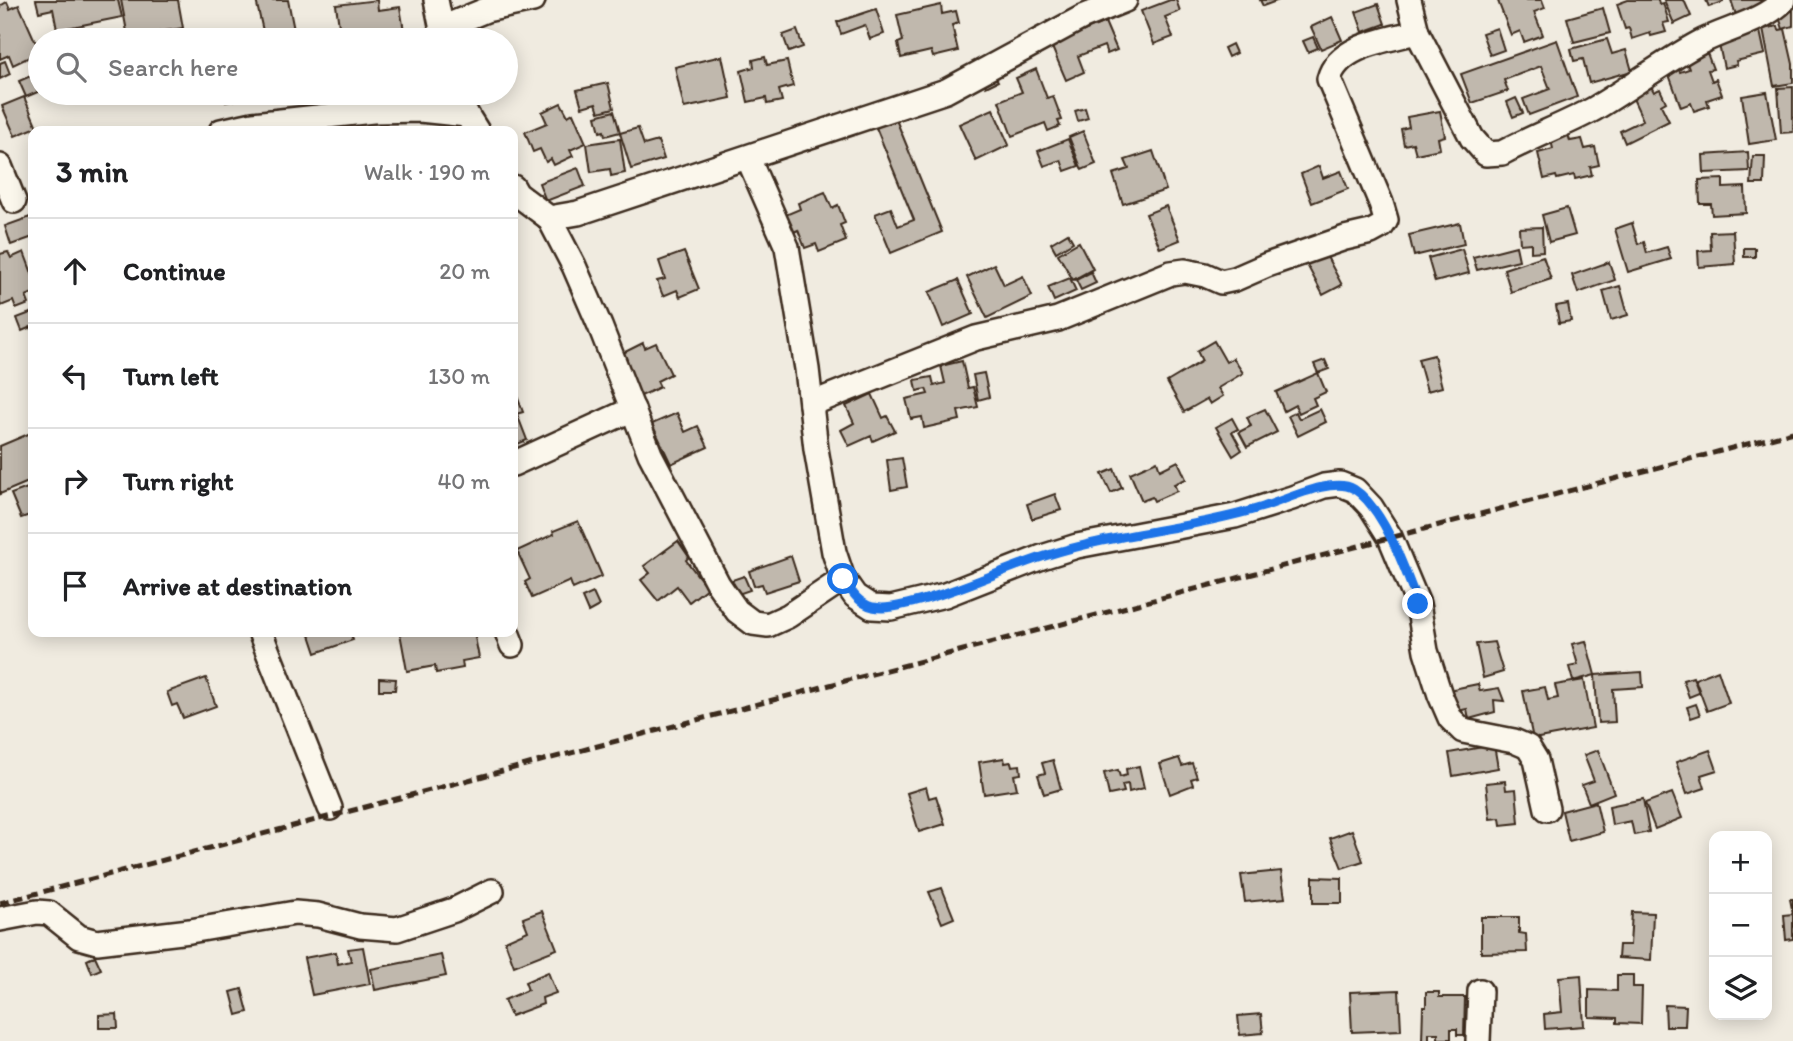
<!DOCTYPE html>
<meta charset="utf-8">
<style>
body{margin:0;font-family:Itim,sans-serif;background:#f2f2f2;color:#202124}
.controls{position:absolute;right:21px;bottom:21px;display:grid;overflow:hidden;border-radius:14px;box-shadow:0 4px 18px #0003}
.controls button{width:63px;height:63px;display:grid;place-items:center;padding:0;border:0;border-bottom:2px solid #e0e0e0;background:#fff;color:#202124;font:35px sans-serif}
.stop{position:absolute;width:21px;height:21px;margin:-16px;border:5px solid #1a73e8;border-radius:50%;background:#fff}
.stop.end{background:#1a73e8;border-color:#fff;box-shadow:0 2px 7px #0008}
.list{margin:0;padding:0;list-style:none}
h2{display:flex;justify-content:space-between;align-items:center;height:91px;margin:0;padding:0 28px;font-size:30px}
h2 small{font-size:23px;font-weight:400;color:#757577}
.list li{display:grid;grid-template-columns:46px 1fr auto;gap:21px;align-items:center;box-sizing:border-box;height:105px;padding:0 28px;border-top:2px solid #e0e0e0}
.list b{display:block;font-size:26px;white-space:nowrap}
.list em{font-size:23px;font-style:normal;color:#757577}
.icon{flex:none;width:38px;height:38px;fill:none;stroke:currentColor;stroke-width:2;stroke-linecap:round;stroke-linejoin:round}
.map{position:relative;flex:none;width:1793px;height:1041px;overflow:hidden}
.search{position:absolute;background:#fff;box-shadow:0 4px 18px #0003;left:28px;top:28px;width:490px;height:77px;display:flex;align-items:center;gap:18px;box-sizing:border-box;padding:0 24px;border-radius:38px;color:#757577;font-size:26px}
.panel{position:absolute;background:#fff;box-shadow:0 4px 18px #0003;left:28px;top:126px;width:490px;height:511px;border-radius:14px}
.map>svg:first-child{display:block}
.building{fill:#c0b8ad;stroke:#3b2a1e;stroke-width:2}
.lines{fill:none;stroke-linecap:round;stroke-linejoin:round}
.minor-casing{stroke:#3b2a1e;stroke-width:28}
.minor{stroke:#fbf7ec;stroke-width:23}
.rail{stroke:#3b2a1e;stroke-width:5;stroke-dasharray:10 5;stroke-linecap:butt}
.route{stroke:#1a73e8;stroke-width:9}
</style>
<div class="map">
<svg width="1793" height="1041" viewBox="0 0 1793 1041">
<rect width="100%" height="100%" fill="#f0ebe0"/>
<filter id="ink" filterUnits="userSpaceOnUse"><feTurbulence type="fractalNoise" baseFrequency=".0143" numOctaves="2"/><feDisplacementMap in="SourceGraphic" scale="14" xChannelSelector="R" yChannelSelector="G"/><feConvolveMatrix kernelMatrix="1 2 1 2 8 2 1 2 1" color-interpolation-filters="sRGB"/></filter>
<g filter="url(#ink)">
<g class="building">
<path d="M36,0h82l4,17 -65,13 -4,-21 -14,3z"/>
<path d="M121,0h57l5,28 -55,9z"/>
<path d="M256,0h32l8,40h-31z"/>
<path d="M377,0l1,10 22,-3 4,24 -8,1 1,8h-56l-5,-35z"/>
<path d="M1170,0h6l4,11 -15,6 8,20 -19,7 -13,-33z"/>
<path d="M1260,0h19l-16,6z"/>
<path d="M1501,0h41l3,8 -11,4 9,23 -19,7 -4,-11 -9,4 -13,-34z"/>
<path d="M1628,0h30l1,4 4,-1 6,19 -6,1 3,9 -15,4 -1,-3 -18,6 -3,-11 -4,1 -8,-25z"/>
<path d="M1664,0h20l7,16 -17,8z"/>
<path d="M1706,0h17v2l-14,5z"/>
<path d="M1731,0h31l2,6 -28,9z"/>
<path d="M7,2l3,7 9,-4 21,47 -27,13 -4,-10 -9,4v-53z"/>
<path d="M1378,4l7,20 -22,8 -7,-20z"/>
<path d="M941,5l1,9 14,-3 3,12 -7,2 6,26 -25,6 -2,-6 -30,7 -3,-15 5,-2 -6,-26z"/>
<path d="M1603,8l7,25 -36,9 -7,-24z"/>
<path d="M876,9l8,25 -14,5 -5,-14 -24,9 -4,-12z"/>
<path d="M1793,9v17l-10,3 -5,-15z"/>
<path d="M1332,17l10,23 -21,9 -10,-22z"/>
<path d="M1105,22l12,28 -10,4 -3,-8 -26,10 6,16 -18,8 -15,-35z"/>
<path d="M1778,26l1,4 6,-1 8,35v19l-19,3 -11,-57z"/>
<path d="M1497,28l7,22 -14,5 -8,-22z"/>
<path d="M797,30l6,17 -14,5 -6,-17z"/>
<path d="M1760,31l5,23 -29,7 1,4 -13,3 -6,-28z"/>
<path d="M1313,37l5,11 -10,4 -5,-11z"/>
<path d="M1607,39l5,15 14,-4 6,21 -43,12 -6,-24 -9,2 -3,-12z"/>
<path d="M1557,40l20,57 -48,18 -6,-16 27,-10 -9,-23 -37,14 4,11 -36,12 -11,-29z"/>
<path d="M1232,44l4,9 -8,4 -4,-9z"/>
<path d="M1707,53l6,16 -5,1 4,11 4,-2 6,16 -15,5 2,6 -15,5 -3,-8 -10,4 -13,-35 10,-4 2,4 9,-3 -3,-8z"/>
<path d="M722,56l9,42 -47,10 -9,-41z"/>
<path d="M765,57l2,8 20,-4 6,25 -14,4 3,11 -15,3 -1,-6 -18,4 -7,-31 13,-4 -1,-7z"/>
<path d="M5,61l5,13 -10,5v-16z"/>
<path d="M1036,69l11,29 6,-2 9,24 -4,1 2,5 -12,5 -3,-8 -33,13 -13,-35 23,-9 -6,-14z"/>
<path d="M992,71l6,10 -12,6 -5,-10z"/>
<path d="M40,72v19l-14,6 -7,-16z"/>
<path d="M1648,81l6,11 6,-3 6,13 -5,3 8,16 -44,22 -5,-12 23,-11 -14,-30z"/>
<path d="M608,83l6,25 -15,4 -3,-9 -14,4 -5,-17z"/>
<path d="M1793,87v45l-12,1 -3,-45z"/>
<path d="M1767,92l9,48 -27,4 -7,-48z"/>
<path d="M223,93h40l-37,9z"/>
<path d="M24,97l13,30 -22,9 -13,-30z"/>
<path d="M1516,98l7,15 -10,4 -6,-15z"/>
<path d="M561,103l7,13 5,-3 13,30 -16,7 3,6 -19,9 -3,-6 -5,3 -6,-13 -7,3 -8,-20 22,-9 -5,-11z"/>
<path d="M1085,108l3,10 -10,3 -3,-10z"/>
<path d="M993,109l16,36 -33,16 -17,-37z"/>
<path d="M614,111l6,21 -15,4 -1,-5 -4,1 -4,-16z"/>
<path d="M1440,111l5,25 -7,2 2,11 -24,5 -3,-11 -9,2 -3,-16 8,-2 -2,-10z"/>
<path d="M895,117l47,115 -51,21 -16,-39 16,-6 7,18 16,-6 -39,-95z"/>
<path d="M638,128l6,17 14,-4 6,18 -33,10 -11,-36z"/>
<path d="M1083,131l13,33 -14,6 -13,-33z"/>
<path d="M1567,131l3,10 12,-2 3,10 10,-2 4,18 -9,2 2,8 -17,4 -1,-4 -17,4 -1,-3 -12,3 -6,-26 15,-4 -3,-14z"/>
<path d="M620,139l5,34 -14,3 -1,-7 -19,3 -4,-28z"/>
<path d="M1068,139l11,27 -14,5 -4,-11 -17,6 -6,-15z"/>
<path d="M1153,151l13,39 -43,14 -10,-30 16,-5 -4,-9z"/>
<path d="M1748,152l1,19 -45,2 -1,-18z"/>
<path d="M1753,156h12l-1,28h-13z"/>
<path d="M1319,166l4,12 18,-7 7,18 -36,14 -11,-29z"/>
<path d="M578,168l7,18 -39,15 -7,-18z"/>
<path d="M1723,179v9l22,-1 1,26 -34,2 -1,-11h-11l-1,-24z"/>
<path d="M825,192l7,16 6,-3 7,18 -5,2 6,16 -27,11 -3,-8 -11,4 -7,-18 -8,4 -7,-18 17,-7 -2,-6z"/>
<path d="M1166,206l14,34 -20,8 -14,-34z"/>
<path d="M1567,208l8,27 -26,7 -7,-27z"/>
<path d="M33,216v21l-22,8 -6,-19z"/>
<path d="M1460,223l4,21 -50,12 -5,-21z"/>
<path d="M1632,223l6,21 6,-2 3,11 20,-6 4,12 -43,13 -13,-43z"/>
<path d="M1542,227l1,24 -12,1v-9l-11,1 -1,-16z"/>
<path d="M1733,231l2,33 -36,3 -1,-16 13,-1 -1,-18z"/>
<path d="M1068,233l5,9 -17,10 -5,-9z"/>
<path d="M1079,242l14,27 -20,11 -15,-26z"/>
<path d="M1516,246l3,14 -42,10 -4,-13z"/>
<rect x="1744" y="248" width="11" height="9"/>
<path d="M1462,249l7,24 -34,9 -7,-24z"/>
<path d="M8,252l3,6 13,-6 9,24v17l-7,3 3,8 -13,5 -3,-8 -12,5 -1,-3v-49z"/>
<path d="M684,252l15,37 -19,8 -3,-7 -14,6 -6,-15 8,-2 -6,-18z"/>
<path d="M1325,253l17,32 -19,10 -17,-32z"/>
<path d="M1543,256l8,23 -40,13 -7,-23z"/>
<path d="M1609,262l6,18 -37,13 -6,-18z"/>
<path d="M994,264l10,21 19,-9 9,20 -45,22 -20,-41z"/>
<path d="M1091,272l5,11 -15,7 -5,-10z"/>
<path d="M1070,278l6,13 -22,10 -6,-14z"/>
<path d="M958,280l15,34 -30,13 -14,-35z"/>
<path d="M1620,286l8,29 -17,5 -8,-29z"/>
<path d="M1568,304l3,17 -12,2 -3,-17z"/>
<path d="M33,312v22l-2,-7 -9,4 -5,-13z"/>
<path d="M1214,341l12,21 7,-4 10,15 -25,15 5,8 -13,8 -3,-5 -23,13 -17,-30 35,-21 -5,-10z"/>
<path d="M643,343l2,5 11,-5 15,31 -14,7 3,6 -21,10 -20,-42z"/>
<path d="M1434,355l8,32 -15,4 -9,-32z"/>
<path d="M1325,360l4,9 -11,4 -4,-9z"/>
<path d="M962,361l6,27 5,-1 5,20 -20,4 2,9 -36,8 -2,-11 -11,2 -5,-20 22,-5 -2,-5 -9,2 -2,-11 17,-3 2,9 11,-3 -4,-17z"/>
<path d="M984,373l5,24 -11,3 -5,-25z"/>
<path d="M1318,373l8,19 -13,6 3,7 -17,8 -4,-8 -11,6 -8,-19z"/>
<path d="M513,385l10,27 -10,3z"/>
<path d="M872,394l11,24 4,-2 8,15 -22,10 -2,-5 -22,10 -8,-16 13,-7 -8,-17z"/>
<path d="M1265,409l12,23 -30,15 -8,-15 12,-6 -4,-9z"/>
<path d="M1320,409l6,13 -28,14 -10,-20 8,-4 3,7z"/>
<path d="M677,413l8,19 13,-6 10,21 -37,17 -19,-40z"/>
<path d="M517,414l10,26 -14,6v-30z"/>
<path d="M1232,418l6,11 -6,3 10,18 -9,6 -17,-29z"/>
<path d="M33,432v48l-33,14v-48z"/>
<path d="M902,458l5,29 -16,3 -4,-30z"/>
<path d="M1157,461l3,9 18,-9 8,18 -12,5 3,7 -23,10 -2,-4 -10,4 -12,-28z"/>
<path d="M1114,469l8,19 -11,5 -9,-19z"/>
<path d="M33,486v28l-12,4 -10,-24z"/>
<path d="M1055,494l6,16 -29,9 -5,-15z"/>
<path d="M578,521l24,55 -29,13 -3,-8 -38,17 -7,-16 5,-3 -13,-28 37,-17 -1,-3z"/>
<path d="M678,541l11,16 -3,3 21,28 -18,14 -12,-16 -19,15 -17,-21 9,-7 -6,-7z"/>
<path d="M791,556l8,25 -34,11 -3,-8 -8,2 -5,-15z"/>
<path d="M744,576l6,14 -12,4 -6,-14z"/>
<path d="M593,593l6,13 -11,6 -6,-14z"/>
<path d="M309,632h41l3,8 -37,13z"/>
<path d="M410,632h64l5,26 -17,3 1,7 -27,5 -1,-7 -28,5 -7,-38z"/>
<path d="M1586,641l9,34 -22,6 -4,-14 9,-2 -6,-21z"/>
<path d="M1494,642l9,30 -20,6 -7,-34z"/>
<path d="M1718,670l11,33 -22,8 -12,-32z"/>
<path d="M1642,672l1,15 -30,2 2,33 -17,1 -3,-48z"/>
<path d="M1693,677l6,16 -10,4 -6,-17z"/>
<path d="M206,678l10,28 -33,12 -6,-14 -5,2 -5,-14z"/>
<path d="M379,678l17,1 -1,11h-16z"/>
<path d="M1584,680l9,48 -60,11 -10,-48 22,-4 3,13 10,-2 -3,-13z"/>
<path d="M1478,684l2,7 19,-3 5,13 -10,-1 1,12 -26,7 -2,-10 -14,3 -5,-22z"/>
<path d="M1696,704l4,11 -9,3 -4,-11z"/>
<path d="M1494,745l4,23 -45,8 -4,-23z"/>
<path d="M1598,750l16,43 -25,10 -7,-18 12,-4 -10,-26z"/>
<path d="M1710,750l7,20 -16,5 4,13 -18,6 -11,-32z"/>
<path d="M1004,758l1,5 6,-1 1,4 8,-1 1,9 -7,1 3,14 -33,5 -5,-32z"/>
<path d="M1179,758l3,8 10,-3 5,14 -6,2 2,6 -23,9 -10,-30z"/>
<path d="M1053,760l8,29 -17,5 -6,-19 7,-2 -3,-10z"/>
<path d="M1139,766l5,22 -15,4 -1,-8 -6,1 2,7 -15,3 -5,-22 14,-3 2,7 7,-2 -1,-6z"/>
<path d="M1505,781l1,9 10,-1 3,34 -18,2 -1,-7 -10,1 -4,-36z"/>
<path d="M926,787l3,11 7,-2 9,28 -26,8 -12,-39z"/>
<path d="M1672,793l10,25 -27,11 -10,-26z"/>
<path d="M1643,799l6,33 -15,3 -3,-14 -19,4 -3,-19z"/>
<path d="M1596,802l7,30 -34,9 -7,-30z"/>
<path d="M1352,830l11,31 -21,7 -12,-30z"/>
<path d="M1281,871l4,27 -40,4 -4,-27z"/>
<path d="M1313,877l29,1v25h-29z"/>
<path d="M942,888l12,30 -12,5 -13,-31z"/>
<path d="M1790,899h3v40l-7,1 -2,-25 9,-1z"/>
<path d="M542,911l15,38 -43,17 -9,-25 23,-10 -5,-13z"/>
<path d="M1632,912l21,1 -2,47 -33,-2 1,-13h11z"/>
<path d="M1481,917h38v16l7,1 1,18 -46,1z"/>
<path d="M363,947l7,37 -58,11 -8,-37 32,-6 2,12 13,-3 -3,-12z"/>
<path d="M441,955l5,21 -71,14 -4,-21z"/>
<path d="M95,956l6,13 -9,4 -5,-13z"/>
<path d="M548,972l8,21 -14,5 1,6 -32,12 -7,-16 24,-10 -3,-8z"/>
<path d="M1581,975l3,51 -39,3 -1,-15 18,-2 -3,-35z"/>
<path d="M1617,975h16v12h9l-1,37 -24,-1v-5l-28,-1v-27l28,1z"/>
<path d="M242,989l6,23 -11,3 -6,-23z"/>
<path d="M1399,990l2,40 -49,2 -2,-40z"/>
<path d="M1426,992h13v5h26l-1,38h-7v-6h-6v10h-13v-6h-9v8h-7l1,-34h3z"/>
<path d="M1665,1005l21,1 -1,20h-19z"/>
<path d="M117,1014l1,14h-19v-13z"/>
<path d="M1261,1014l2,19 -23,2 -2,-19z"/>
</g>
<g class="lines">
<defs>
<g id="minor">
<path d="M436,0l8,40"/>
<path d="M1409,0l8,32 55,106 14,16 16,-1c30,-16 62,-28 92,-44 36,-21 68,-46 105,-66 28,-15 62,-20 85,-43"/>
<path d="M442,28l44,-18 47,-10"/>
<path d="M457,93l10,22 10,16"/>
<path d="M221,131l32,-7 120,-13 47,-1 47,5"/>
<path d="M748,158l39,89 20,122 9,80 18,103 9,27 12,17 17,11 19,1 54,-13 97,-38 35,-11 158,-30 57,-18 32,-12 16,-2 15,6 16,17 19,30 28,67 8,47 14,44 10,23 13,13 51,10 14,6 8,13 11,49"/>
<path d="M0,166l14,35"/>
<path d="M513,187l4,7 32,24 29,-5 368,-122 137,-74 42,-17"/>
<path d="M549,218l25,48 26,60 50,128 68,130 19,27 16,12 15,2 20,-9 55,-37"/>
<path d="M811,404l165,-66 82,-19 113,-46 14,-2 20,4 16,7 14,-3 32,-14 78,-27 26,-6 11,-6 4,-6 -5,-17 -52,-124c9,-34 59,-39 88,-47"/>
<path d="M513,464l120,-55"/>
<path d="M260,632l70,176"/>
<path d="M507,632l5,13"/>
<path d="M0,919l37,-7 12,1 30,24 18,5 93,-11 105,-18 23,2 42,11 37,3 57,-19 38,-19"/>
<path d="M1478,1041l2,-50"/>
</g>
</defs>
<use href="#minor" class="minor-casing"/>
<use href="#minor" class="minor"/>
<path class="rail" d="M0,903l1793,-471"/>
</g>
</g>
<g class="lines" filter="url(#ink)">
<path class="route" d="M843,579c8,12 15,24 30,28 14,3 29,-2 42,-5 45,-11 86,-32 130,-46 71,-23 146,-27 218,-49 23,-7 70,-31 91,-18 30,19 52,83 64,115"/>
</g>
</svg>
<div class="controls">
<button>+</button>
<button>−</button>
<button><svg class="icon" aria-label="layers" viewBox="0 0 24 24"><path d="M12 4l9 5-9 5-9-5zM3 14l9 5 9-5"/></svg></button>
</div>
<div class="stop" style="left:843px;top:579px"></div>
<div class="stop end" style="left:1418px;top:604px"></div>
<div class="search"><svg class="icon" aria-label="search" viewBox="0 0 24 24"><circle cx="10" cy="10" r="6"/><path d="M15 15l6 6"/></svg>Search here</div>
<section class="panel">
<h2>3 min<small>Walk · 190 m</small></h2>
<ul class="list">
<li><svg class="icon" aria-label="ahead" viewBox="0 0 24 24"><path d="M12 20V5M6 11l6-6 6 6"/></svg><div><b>Continue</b></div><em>20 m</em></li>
<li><svg class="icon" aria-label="left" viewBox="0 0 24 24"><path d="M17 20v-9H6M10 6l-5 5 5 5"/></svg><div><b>Turn left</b></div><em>130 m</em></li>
<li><svg class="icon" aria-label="right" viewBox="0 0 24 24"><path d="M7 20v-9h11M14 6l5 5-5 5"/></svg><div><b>Turn right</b></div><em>40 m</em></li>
<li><svg class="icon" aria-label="arrive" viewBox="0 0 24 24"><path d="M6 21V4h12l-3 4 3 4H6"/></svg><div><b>Arrive at destination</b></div></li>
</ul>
</section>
</div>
